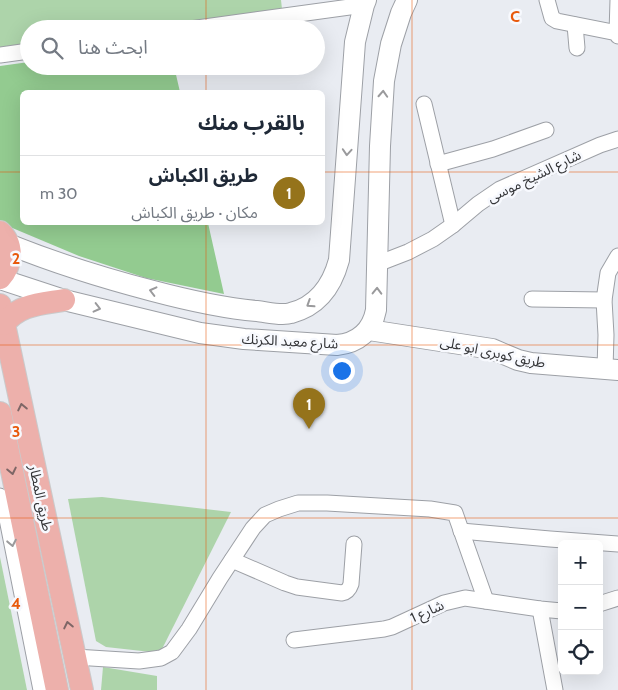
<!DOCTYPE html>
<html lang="ar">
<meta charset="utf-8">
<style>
body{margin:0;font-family:Cabin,"Noto Sans Arabic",sans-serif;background:#f2f2f3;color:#1f2937;direction:rtl}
.controls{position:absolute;right:15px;bottom:15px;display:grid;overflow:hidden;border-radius:8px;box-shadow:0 5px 20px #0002}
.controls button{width:45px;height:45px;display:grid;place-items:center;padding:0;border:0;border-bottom:1px solid #e0e1e3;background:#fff;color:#1f2937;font:25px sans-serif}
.you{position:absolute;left:341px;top:370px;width:18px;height:18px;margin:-12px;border:4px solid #fff;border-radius:50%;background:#1a73e8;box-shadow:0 0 0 8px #1a73e833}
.badge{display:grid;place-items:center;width:32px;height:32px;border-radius:50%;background:#95731b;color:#fff;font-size:16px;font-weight:700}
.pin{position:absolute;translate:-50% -41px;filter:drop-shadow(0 1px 2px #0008)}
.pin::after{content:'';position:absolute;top:26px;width:18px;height:15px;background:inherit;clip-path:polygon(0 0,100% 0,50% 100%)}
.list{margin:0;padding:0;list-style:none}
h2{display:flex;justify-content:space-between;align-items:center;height:65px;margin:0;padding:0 20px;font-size:21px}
h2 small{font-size:16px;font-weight:400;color:#747a83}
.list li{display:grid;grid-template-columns:32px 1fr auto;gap:15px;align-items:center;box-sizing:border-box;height:70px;padding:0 20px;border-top:1px solid #e0e1e3}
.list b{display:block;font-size:19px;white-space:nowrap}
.list p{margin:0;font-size:16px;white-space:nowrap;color:#747a83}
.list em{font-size:16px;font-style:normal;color:#747a83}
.icon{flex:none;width:28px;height:28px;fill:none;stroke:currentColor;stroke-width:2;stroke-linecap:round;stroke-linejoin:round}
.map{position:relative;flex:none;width:618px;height:690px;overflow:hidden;direction:ltr}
.search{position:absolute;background:#fff;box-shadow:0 5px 20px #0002;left:20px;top:20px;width:305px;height:55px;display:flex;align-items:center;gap:12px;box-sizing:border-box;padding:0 18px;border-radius:28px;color:#747a83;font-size:19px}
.panel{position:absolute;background:#fff;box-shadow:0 5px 20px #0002;left:20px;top:90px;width:305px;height:135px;border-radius:8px;direction:rtl}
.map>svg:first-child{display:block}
.green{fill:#add4aa}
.forest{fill:#93cb90}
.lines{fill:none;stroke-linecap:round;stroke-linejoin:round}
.street-casing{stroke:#9da0a6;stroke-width:17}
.secondary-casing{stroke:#9da0a6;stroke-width:22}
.primary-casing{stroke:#cacacb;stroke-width:24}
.street{stroke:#fff;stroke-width:15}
.secondary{stroke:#fff;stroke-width:20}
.primary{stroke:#edb0ab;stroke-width:22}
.oneway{stroke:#9a9a9c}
.oneway2{stroke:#7e6666}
.grid{fill:none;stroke:#e8590c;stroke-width:1;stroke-opacity:0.55}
.labels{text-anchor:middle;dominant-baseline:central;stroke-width:5;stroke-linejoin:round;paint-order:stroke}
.street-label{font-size:14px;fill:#343538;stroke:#f7f9fe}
.grid-label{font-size:16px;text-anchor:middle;font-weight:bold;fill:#e8590c;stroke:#f7f9fe;stroke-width:5;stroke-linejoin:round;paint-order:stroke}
</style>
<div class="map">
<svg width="618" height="690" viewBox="0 0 618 690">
<rect width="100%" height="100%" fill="#e9ecf2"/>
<g class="green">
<path d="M0,0h281l1,9 -130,20h-123v19l-29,4z"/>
<path d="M102,497l129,15 -71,141 -54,-6 -10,-6 -28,-142z"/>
<path d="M0,557l27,133h-27z"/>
<path d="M103,667l54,9v14h-56z"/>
</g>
<path class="forest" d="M29,62v4h145l6,26h-158v130l186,1 16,71 -78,-16 -67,-22 -69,-29 -10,-6v-155z"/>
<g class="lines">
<defs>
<g id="street">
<path d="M547,0l5,18 5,3 60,12"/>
<path d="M618,0l-1,33 1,3"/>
<path d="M575,25l2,23"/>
<path d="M190,29l174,-24"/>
<path d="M0,55l29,-4"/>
<path d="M424,104l29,121"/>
<path d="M438,164l55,-15 53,-19"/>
<path d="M377,264l31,-12 25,-13 20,-14 25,-21 22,-15 100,-44 18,-6"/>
<path d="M532,299l72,1"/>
<path d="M605,369l1,-34 -2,-35 4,-27 10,-17"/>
<path d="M0,496l4,8 37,186"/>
<path d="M461,531l89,8 68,5"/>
<path d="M232,560l53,23 12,4 45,6c5,-1 7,-3 9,-9l3,-40"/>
<path d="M599,604l19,-6"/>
<path d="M540,609l15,81"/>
<path d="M294,640l90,-11 8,-2 52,-24 21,-5 75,11 22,2"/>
<path d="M75,657l64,4 22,-3 11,-6 17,-23 31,-51 33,-50 12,-13 14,-6 19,-6h29l103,6 25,4 31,88"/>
</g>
<g id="secondary">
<path d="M8,244c47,19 95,34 145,47 34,9 68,17 104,20 10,1 24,5 34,2 27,-7 41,-27 48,-53l16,-218 9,-37 2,-5"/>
<path d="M0,279l64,21 136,33 44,6 93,6c21,-2 35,-14 39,-35l4,-164 4,-65 7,-37 10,-31 6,-13"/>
<path d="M369,330l123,19 26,11 13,3 87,7"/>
</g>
<g id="primary">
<path d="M0,232c14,13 12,33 0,46"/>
<path d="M0,305l82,385"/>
<path d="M4,324c15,-20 37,-20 60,-24"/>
<path d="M0,413l57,277"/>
</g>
</defs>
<use href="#street" class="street-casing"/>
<use href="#secondary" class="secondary-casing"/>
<use href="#primary" class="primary-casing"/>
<use href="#street" class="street"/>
<use href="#secondary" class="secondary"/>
<use href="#primary" class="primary"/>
</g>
<defs><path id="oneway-chevron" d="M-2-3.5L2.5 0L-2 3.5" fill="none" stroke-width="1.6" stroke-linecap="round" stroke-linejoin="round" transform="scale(1.25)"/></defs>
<g class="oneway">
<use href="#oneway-chevron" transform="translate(383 94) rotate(-87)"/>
<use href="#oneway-chevron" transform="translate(347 152) rotate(94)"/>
<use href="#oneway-chevron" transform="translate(153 291) rotate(-166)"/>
<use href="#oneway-chevron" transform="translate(377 291) rotate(-89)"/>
<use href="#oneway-chevron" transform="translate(310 304) rotate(147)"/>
<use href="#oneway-chevron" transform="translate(97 308) rotate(14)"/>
<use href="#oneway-chevron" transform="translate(12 543) rotate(79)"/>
</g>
<g class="oneway2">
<use href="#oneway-chevron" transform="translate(22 407) rotate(-102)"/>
<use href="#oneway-chevron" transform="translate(12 471) rotate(78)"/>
<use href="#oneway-chevron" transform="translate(68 625) rotate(-102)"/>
</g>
<path class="grid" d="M206,0v29M412,0v690M206,66v26M0,172h22M322,172h296M206,222v468M0,345h618M0,518h618"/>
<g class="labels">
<g class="street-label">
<text transform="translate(534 176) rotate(-26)">شارع الشيخ موسى</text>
<text transform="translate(290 341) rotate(3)">شارع معبد الكرنك</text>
<text transform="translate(493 352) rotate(12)">طريق كوبرى ابو على</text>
<text transform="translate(41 498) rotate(78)">طريق المطار</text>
<text transform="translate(427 611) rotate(-24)">شارع 1</text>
</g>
</g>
<g class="grid-label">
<text x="515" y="22">C</text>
<text x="16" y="264">2</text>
<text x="16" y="437">3</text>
<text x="16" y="609">4</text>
</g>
</svg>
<div class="controls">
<button>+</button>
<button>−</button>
<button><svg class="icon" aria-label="locate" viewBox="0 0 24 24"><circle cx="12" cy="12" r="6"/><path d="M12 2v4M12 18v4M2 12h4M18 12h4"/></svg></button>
</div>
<div class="you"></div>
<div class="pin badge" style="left:309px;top:429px">1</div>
<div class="search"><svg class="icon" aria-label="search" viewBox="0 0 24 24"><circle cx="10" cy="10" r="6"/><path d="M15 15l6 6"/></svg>ابحث هنا</div>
<section class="panel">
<h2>بالقرب منك<small></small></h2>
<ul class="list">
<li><span class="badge">1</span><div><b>طريق الكباش</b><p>مكان · طريق الكباش</p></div><em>30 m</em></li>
</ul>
</section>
</div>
